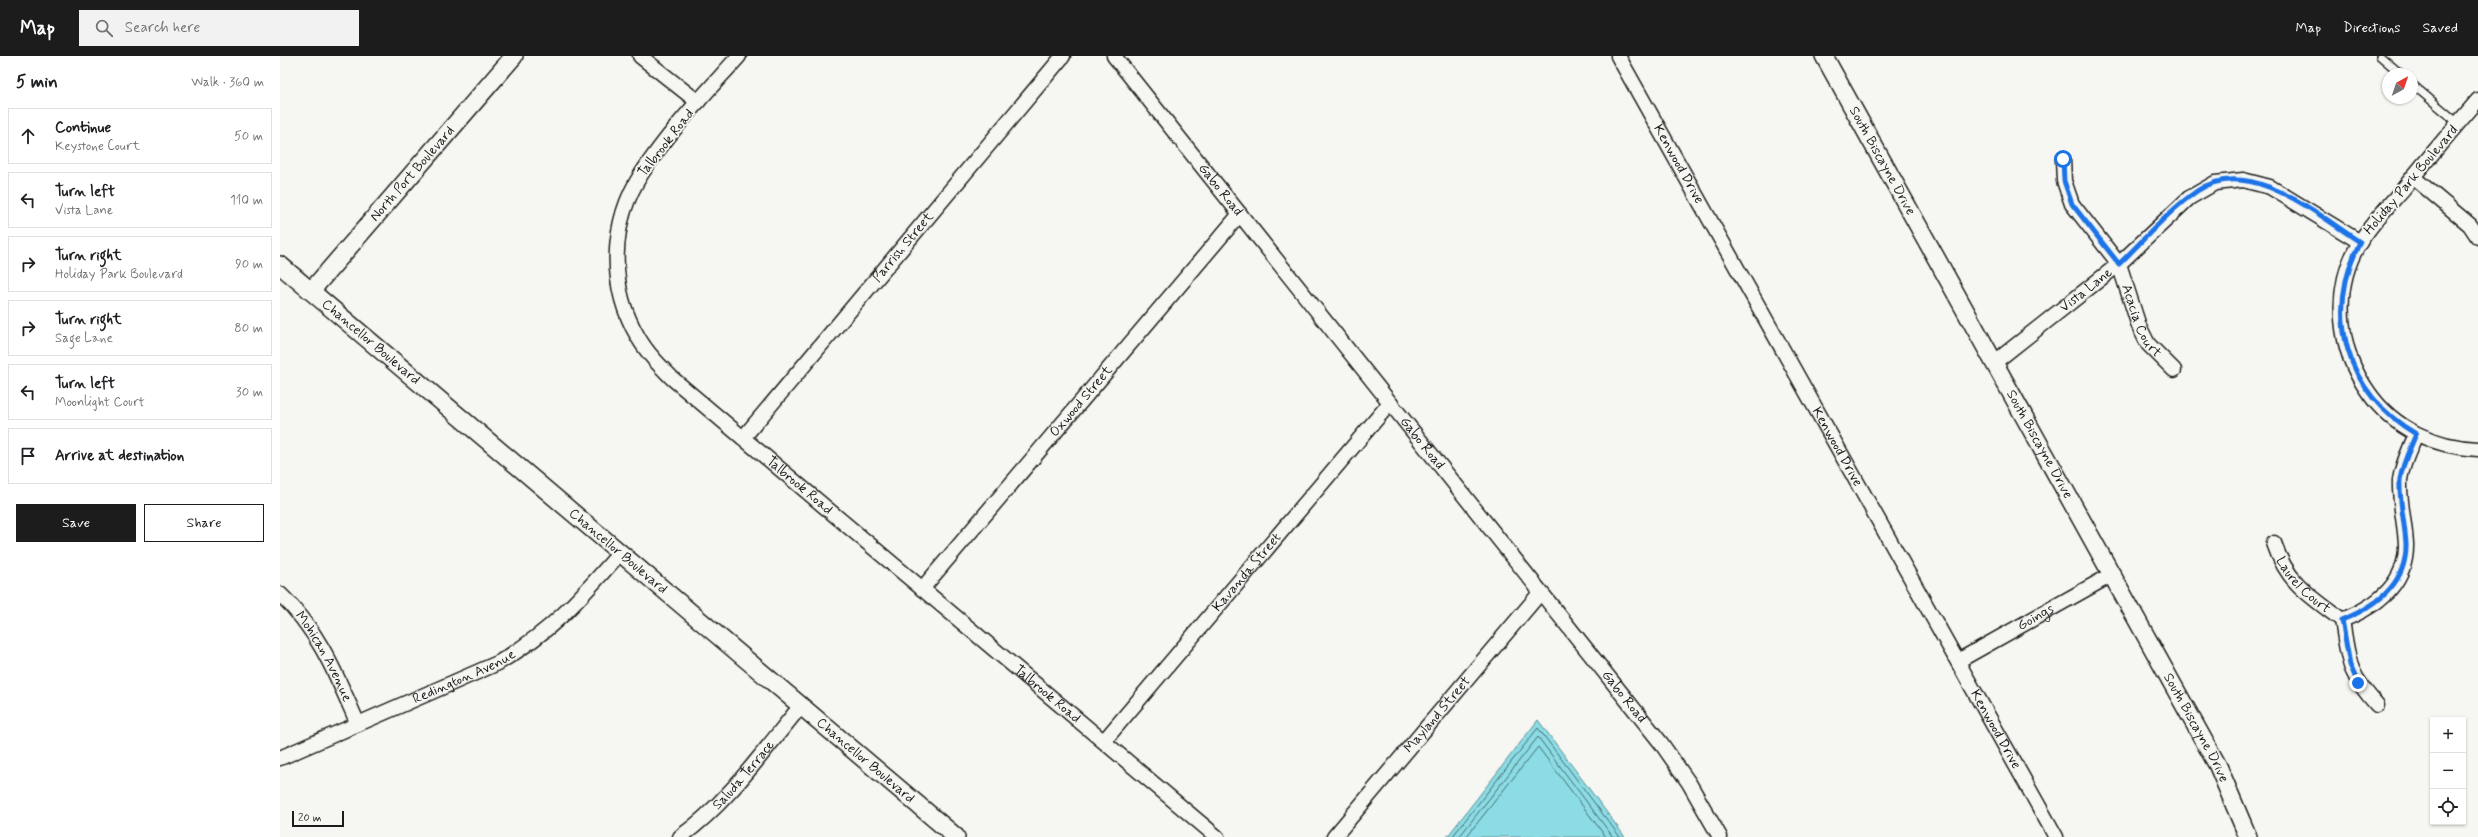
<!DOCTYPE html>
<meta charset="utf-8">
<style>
body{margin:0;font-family:Mynerve,sans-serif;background:#f2f2f2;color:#202124}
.controls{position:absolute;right:12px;bottom:12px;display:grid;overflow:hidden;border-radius:0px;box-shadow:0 1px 3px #0004}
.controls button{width:36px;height:36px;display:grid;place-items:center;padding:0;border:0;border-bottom:1px solid #e0e0e0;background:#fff;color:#202124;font:20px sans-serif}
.compass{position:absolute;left:2102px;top:12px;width:36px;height:36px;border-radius:50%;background:#fff;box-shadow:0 1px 3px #0004;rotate:40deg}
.scale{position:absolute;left:12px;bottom:10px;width:52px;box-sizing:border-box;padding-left:4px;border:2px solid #1c1c1c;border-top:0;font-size:11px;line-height:14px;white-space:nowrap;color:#1c1c1c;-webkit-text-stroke:3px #f6f6f2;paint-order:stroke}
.stop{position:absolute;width:12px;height:12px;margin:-9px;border:3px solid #1a73e8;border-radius:50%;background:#fff}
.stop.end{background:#1a73e8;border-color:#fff;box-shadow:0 1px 4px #0008}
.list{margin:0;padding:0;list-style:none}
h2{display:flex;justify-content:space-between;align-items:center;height:52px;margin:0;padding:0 16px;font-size:17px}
h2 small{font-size:13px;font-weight:400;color:#757577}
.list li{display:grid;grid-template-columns:26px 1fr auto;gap:12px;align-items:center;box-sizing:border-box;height:56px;margin:0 8px 8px;padding:0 8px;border:1px solid #e0e0e0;border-radius:0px}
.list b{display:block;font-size:15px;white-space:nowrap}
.list p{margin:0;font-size:13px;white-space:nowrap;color:#757577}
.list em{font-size:13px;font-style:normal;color:#757577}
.actions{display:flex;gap:8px;padding:12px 16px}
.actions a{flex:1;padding:9px 0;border:1px solid #1c1c1c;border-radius:0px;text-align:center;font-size:14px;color:#1c1c1c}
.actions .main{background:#1c1c1c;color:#fff}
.icon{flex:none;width:22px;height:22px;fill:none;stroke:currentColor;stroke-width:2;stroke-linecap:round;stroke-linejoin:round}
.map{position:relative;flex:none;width:2198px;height:781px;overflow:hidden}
header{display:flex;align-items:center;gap:24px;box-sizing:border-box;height:56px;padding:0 20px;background:#1c1c1c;color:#fff}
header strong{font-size:19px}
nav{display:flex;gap:22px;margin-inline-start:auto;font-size:14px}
.search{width:280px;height:36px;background:#f2f2f2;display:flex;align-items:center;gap:10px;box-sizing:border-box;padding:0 14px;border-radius:0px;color:#757577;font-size:15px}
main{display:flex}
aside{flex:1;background:#fff}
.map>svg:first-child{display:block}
.water{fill:#8bdce5;stroke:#5f8f95}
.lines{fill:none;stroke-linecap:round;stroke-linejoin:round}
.shore{stroke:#48696c;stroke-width:1}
.service-casing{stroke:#1c1c1c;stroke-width:10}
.minor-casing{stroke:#1c1c1c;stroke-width:17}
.tertiary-casing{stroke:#1c1c1c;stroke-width:20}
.service{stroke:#f6f6f2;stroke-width:7}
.minor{stroke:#f6f6f2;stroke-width:14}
.tertiary{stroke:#f6f6f2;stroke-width:17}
.route{stroke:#1a73e8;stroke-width:5}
.labels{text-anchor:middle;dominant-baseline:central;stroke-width:3.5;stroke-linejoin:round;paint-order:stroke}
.street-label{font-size:14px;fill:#1c1c1c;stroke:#f6f6f2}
</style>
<header>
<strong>Map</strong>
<div class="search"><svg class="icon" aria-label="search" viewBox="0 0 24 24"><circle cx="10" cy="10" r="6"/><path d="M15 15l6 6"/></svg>Search here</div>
<nav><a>Map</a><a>Directions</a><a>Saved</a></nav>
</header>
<main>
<aside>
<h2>5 min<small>Walk · 360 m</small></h2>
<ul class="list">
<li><svg class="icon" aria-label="ahead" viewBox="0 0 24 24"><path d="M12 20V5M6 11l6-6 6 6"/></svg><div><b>Continue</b><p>Keystone Court</p></div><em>50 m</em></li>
<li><svg class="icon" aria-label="left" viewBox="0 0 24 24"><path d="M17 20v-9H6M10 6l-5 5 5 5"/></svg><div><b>Turn left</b><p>Vista Lane</p></div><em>110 m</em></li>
<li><svg class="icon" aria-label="right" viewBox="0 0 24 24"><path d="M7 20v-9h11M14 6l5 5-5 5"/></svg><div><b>Turn right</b><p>Holiday Park Boulevard</p></div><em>90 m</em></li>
<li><svg class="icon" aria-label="right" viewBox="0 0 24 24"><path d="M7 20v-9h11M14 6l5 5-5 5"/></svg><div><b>Turn right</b><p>Sage Lane</p></div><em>80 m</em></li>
<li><svg class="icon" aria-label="left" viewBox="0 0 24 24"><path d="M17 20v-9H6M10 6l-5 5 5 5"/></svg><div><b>Turn left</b><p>Moonlight Court</p></div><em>30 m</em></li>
<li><svg class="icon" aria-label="arrive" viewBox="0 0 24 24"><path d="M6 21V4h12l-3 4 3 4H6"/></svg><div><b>Arrive at destination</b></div></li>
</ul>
<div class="actions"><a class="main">Save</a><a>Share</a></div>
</aside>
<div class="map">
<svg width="2198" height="781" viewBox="0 0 2198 781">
<rect width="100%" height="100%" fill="#f6f6f2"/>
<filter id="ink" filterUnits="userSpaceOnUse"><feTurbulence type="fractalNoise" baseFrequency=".025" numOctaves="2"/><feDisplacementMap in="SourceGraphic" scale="8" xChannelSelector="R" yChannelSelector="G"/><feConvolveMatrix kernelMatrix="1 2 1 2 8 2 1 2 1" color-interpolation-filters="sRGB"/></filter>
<g filter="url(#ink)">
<path class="water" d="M1258,664l87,117h-178z"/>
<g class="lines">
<g class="shore">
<path d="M1172,781l86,-109 82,109"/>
<path d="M1179,781l79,-100 75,100"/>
<path d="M1186,781l72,-90 68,90"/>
</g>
<defs>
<g id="service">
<path d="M2100,0l21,18"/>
<path d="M2132,28l46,39"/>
</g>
<g id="minor">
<path d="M360,0l58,46"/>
<path id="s1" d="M459,0c-33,37 -70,75 -97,117 -32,49 -34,113 -4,164 9,16 22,29 35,42l544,458"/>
<path id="s2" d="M834,0l547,687 28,40 31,54"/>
<path id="s3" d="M1338,0l438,781"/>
<path d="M2198,44c-25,29 -50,58 -74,88 -15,17 -32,35 -44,54 -29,47 -22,108 9,151 25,36 66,54 109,56"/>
<path id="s4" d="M1783,103l1,22 8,23 47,60 20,62 9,18 26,26"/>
<path d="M2133,121l57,48 8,12"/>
<path id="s5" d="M1715,306l124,-98 70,-66 26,-15 28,-3 27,7 90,55"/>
<path id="s6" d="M463,382l320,-382"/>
<path id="s7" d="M1994,487c13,40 36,53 68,77"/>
<path id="s8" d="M642,533l318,-375"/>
<path id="s9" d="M0,538c39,36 57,83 78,130"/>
<path d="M2062,564c33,-13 65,-35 64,-76 -1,-21 -7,-42 -6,-64 2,-16 10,-31 16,-46"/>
<path d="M2062,564c7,42 5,52 35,85"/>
<path id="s10" d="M1678,605l155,-87"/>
<path id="s11" d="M824,685l286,-338"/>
<path id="s12" d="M0,702l218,-95c54,-32 80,-62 121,-109"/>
<path id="s13" d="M400,781c45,-31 85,-88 120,-130"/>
<path id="s14" d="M1054,781l206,-244"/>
</g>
<g id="tertiary">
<path id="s15" d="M1544,0l394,710 30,71"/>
<path id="s16" d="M0,209l676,572"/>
<path id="s17" d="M31,235l203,-235"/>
</g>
</defs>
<use href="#service" class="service-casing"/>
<use href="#minor" class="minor-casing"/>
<use href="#tertiary" class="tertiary-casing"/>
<use href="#service" class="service"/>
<use href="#minor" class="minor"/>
<use href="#tertiary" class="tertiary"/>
</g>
</g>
<g class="lines" filter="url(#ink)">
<path class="route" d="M1783,103l1,22 8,23 47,60c25,-24 49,-53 78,-73 52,-36 119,23 163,51 -36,73 -15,150 56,192 -6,15 -14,30 -16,46 -1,22 5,43 6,64 1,41 -31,63 -64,76l8,45 8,18"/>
</g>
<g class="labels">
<g class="street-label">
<text transform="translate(386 87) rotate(-52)">Talbrook Road</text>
<text stroke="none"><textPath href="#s15" startOffset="120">South Biscayne Drive</textPath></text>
<text stroke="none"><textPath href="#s3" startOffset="124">Kenwood Drive</textPath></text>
<text stroke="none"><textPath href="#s17" startOffset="155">North Port Boulevard</textPath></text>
<text transform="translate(2131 124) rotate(-50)">Holiday Park Boulevard</text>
<text stroke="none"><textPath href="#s2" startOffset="171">Gabo Road</textPath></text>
<text stroke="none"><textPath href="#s6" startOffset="249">Parrish Street</textPath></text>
<text stroke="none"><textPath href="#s5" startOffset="116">Vista Lane</textPath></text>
<text stroke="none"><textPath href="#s4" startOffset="184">Acacia Court</textPath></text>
<text stroke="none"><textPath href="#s16" startOffset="119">Chancellor Boulevard</textPath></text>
<text stroke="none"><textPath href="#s8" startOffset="246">Oxwood Street</textPath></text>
<text stroke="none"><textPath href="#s2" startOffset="495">Gabo Road</textPath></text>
<text stroke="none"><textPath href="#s15" startOffset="444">South Biscayne Drive</textPath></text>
<text stroke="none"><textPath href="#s3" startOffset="448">Kenwood Drive</textPath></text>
<text stroke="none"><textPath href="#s1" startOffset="545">Talbrook Road</textPath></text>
<text stroke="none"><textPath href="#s16" startOffset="443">Chancellor Boulevard</textPath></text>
<text stroke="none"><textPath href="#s11" startOffset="221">Kavanda Street</textPath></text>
<text stroke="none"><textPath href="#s7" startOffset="52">Laurel Court</textPath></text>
<text stroke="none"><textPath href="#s10" startOffset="89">Goings</textPath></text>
<text stroke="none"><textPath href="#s9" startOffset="77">Mohican Avenue</textPath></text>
<text stroke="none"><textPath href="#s12" startOffset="201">Redington Avenue</textPath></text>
<text stroke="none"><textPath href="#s1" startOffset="869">Talbrook Road</textPath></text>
<text stroke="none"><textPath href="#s2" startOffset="819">Gabo Road</textPath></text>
<text stroke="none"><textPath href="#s14" startOffset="160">Mayland Street</textPath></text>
<text stroke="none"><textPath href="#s15" startOffset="768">South Biscayne Drive</textPath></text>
<text stroke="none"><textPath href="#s3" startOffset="772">Kenwood Drive</textPath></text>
<text stroke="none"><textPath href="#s16" startOffset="767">Chancellor Boulevard</textPath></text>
<text stroke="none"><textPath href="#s13" startOffset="89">Saluda Terrace</textPath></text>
</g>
</g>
</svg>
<div class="controls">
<button>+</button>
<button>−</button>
<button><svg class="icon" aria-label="locate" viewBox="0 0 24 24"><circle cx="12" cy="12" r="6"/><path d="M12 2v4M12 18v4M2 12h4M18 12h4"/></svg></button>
</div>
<svg class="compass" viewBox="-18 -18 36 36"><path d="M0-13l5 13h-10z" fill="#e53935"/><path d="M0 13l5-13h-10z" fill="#757577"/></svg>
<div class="scale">20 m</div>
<div class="stop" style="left:1783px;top:103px"></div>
<div class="stop end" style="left:2078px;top:627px"></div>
</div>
</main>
